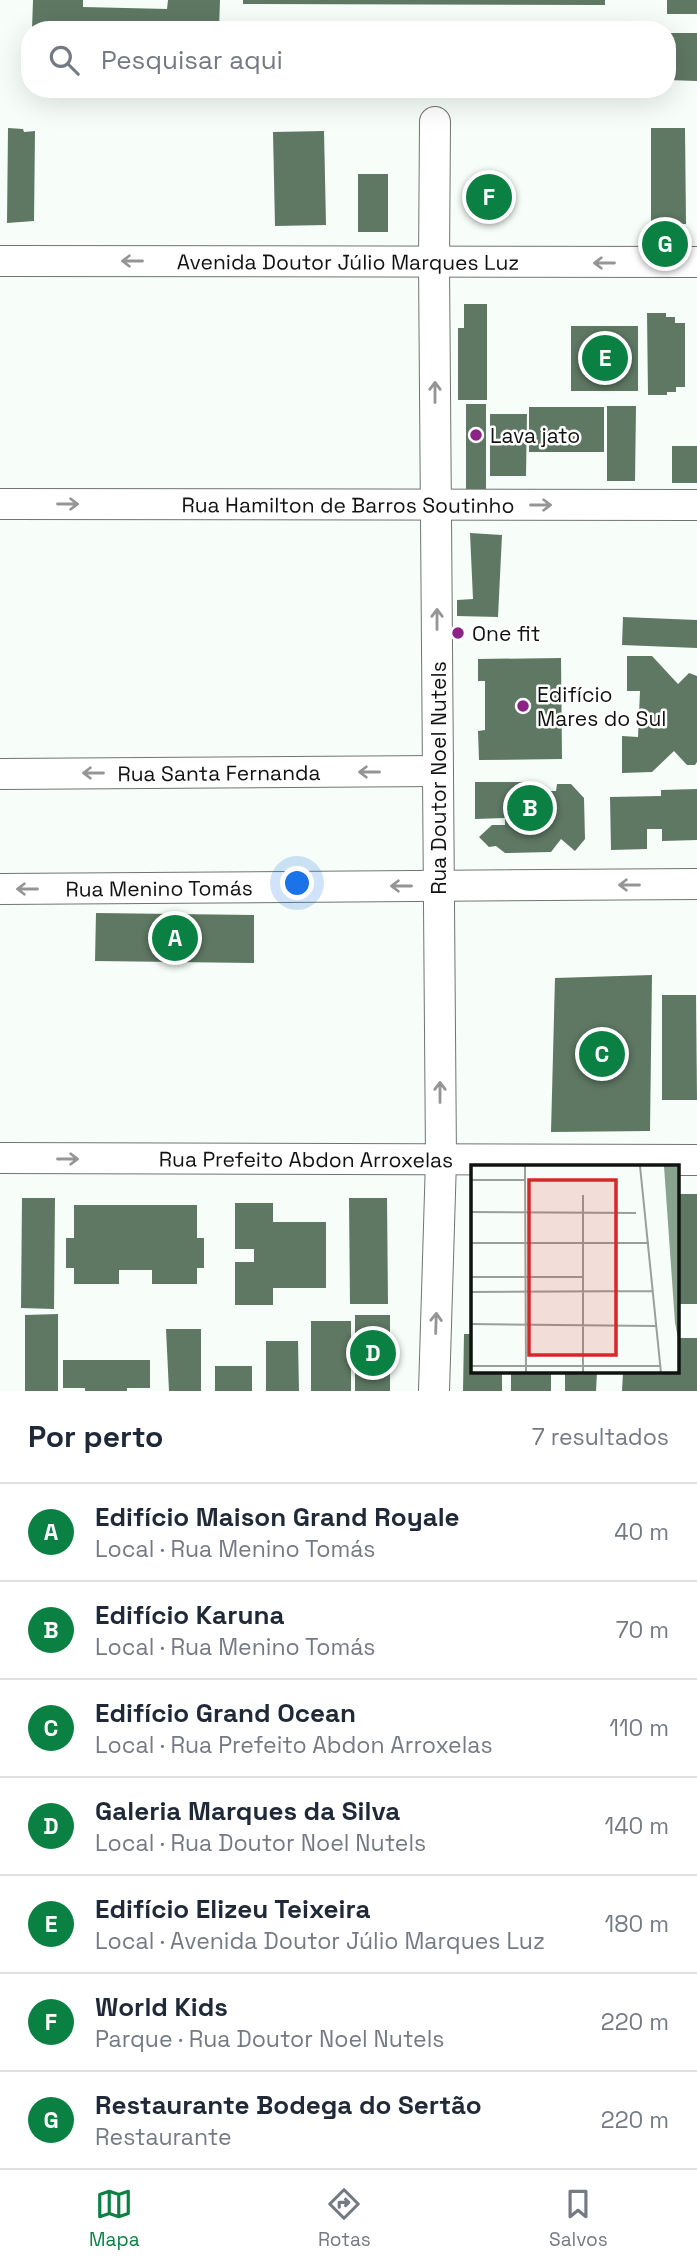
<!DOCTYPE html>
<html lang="pt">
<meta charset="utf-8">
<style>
body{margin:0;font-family:"Space Grotesk",sans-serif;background:#f2f2f3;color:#1f2937}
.you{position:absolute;left:298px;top:884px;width:24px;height:24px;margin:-18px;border:5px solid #fff;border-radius:50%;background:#1a73e8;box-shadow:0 0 0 10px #1a73e833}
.badge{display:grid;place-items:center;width:46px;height:46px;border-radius:50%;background:#0b8043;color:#fff;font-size:23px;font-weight:700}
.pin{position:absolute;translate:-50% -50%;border:4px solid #fff;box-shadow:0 2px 7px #0006}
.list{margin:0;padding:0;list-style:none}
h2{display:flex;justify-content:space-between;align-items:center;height:91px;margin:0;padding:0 28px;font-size:30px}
h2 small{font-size:23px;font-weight:400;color:#747a83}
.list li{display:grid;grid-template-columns:46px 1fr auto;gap:21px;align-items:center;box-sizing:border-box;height:98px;padding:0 28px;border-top:2px solid #e0e1e3}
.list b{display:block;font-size:26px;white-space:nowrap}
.list p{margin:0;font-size:23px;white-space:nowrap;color:#747a83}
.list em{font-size:23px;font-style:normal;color:#747a83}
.icon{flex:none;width:38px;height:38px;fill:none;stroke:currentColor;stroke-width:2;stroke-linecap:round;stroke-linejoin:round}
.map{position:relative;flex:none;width:697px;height:1391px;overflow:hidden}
.search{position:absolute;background:#fff;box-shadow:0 7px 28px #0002;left:21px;right:21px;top:21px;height:77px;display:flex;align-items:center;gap:18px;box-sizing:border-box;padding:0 24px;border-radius:28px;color:#747a83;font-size:26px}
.sheet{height:777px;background:#fff}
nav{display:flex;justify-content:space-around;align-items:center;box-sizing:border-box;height:98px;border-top:2px solid #e0e1e3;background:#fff;font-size:19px;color:#747a83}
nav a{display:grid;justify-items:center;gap:4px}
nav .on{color:#0b8043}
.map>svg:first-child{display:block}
.building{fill:#5e7863}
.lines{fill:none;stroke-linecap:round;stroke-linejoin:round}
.minor-casing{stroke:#707571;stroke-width:32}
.minor{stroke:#fff;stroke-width:30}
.oneway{stroke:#949594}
.poi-dot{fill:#8e2387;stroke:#fff;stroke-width:2.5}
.labels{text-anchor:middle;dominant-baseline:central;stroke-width:5;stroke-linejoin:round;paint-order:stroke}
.street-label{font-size:21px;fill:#111311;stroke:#fff}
.poi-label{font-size:21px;fill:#111311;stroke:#fff;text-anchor:start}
.inset-road{fill:none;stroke:#9b9f9c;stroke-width:2}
.view{fill:#d62828;fill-opacity:0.15;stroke:#d62828;stroke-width:3.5}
.inset-edge{fill:none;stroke:#111311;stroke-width:3.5}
</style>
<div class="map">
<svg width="697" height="1391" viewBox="0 0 697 1391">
<rect width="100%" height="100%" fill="#f7fdf8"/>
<g class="building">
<path d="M33,0h50v7l84,2 1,-9h52l-1,30h-187z"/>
<path d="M243,0h362v5l-362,-1z"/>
<rect x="667" y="0" width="30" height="14"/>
<path d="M667,33h30v48l-30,-1z"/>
<path d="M127,89h91v4l-92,-1z"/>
<path d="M8,128l15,1 1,3 11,-1 -1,90 -27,2z"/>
<path d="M651,128h34l1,96h-35z"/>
<path d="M324,131l2,94 -51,1 -2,-94z"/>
<rect x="358" y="174" width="30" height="58"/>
<path d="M464,304h23v96h-29v-72h6z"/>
<path d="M647,313h19v4h9v6h10v64h-9v5h-9v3h-19z"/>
<rect x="571" y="326" width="67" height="65"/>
<rect x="466" y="404" width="20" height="88"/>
<path d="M607,406h29l-1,75h-28z"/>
<rect x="529" y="407" width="75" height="45"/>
<path d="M490,414h37l-1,62h-36z"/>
<rect x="672" y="446" width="25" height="37"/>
<path d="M470,533l32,2 -4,82 -41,-1v-16l16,-1z"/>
<path d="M623,617l74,3v28l-75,-3z"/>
<path d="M627,656h25l26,28 11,-11 8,3v86l-2,3h-8l-13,-14 -22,21 -30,1v-37l16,1 2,-46h-13z"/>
<path d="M561,658l1,101 -83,1 -1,-29 7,-1v-49h-7v-22z"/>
<path d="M475,782h56l8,9h17l1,-7h14l13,14 1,41 -10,12 -14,-12 -10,13 -46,1 -9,-7 -7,1 -10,-10 13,-12h13v-7l-30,1z"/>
<path d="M697,789v51l-35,1v-12h-15v20l-36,1 -1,-53 51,-1v-6z"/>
<path d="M96,913l158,2v48l-159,-2z"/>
<path d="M652,975l-2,156 -99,1 4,-154z"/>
<path d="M662,995h34l1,105h-35z"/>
<rect x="678" y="1194" width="19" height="110"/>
<path d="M22,1198h33l-1,111 -33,-1z"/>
<path d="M349,1198h38l1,106h-38z"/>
<path d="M235,1203h38v19h53v66h-53v17h-38v-43h19v-13h-19z"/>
<path d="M74,1205h123v33h7v30h-7v16h-45v-14h-33v14h-45v-16h-8v-30h8z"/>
<path d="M58,1314v77h-33v-76z"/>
<rect x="355" y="1315" width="35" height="76"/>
<rect x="311" y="1321" width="40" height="70"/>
<path d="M166,1329h35v62h-32z"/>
<path d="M464,1334h9v38h29v19h-39z"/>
<path d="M678,1338h19v53h-75l1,-19h55z"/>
<path d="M266,1341h32l1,50h-33z"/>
<path d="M63,1360h87v28h-23v3h-42v-3h-22z"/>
<rect x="215" y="1366" width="37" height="25"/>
<rect x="511" y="1372" width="40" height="19"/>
<path d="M565,1372h32l-1,19h-31z"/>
</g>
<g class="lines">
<defs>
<g id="minor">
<path id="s1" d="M0,261l697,1"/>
<path id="s2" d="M0,504l697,1"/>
<path id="s3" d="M0,774l438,-3"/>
<path id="s4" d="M0,889l697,-5"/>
<path id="s5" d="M0,1158l697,2"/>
<path d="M434,1391l7,-231 -7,-897 1,-141"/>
</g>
</defs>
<use href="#minor" class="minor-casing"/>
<use href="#minor" class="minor"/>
</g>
<defs><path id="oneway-shaft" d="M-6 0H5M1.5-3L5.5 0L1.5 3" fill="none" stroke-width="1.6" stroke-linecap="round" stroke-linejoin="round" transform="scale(1.75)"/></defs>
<g class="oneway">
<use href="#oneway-shaft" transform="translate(132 261) rotate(-180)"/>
<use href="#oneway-shaft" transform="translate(604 263) rotate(180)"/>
<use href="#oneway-shaft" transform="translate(435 392) rotate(-90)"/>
<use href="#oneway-shaft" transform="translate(68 504)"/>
<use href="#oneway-shaft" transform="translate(541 505)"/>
<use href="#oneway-shaft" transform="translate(437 619) rotate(-90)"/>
<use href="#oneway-shaft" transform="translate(369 772) rotate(180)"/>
<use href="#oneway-shaft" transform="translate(93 773) rotate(180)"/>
<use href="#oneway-shaft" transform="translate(629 885) rotate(180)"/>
<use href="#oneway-shaft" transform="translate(401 886) rotate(180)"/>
<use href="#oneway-shaft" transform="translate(27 889) rotate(180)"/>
<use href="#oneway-shaft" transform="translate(440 1092) rotate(-90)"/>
<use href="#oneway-shaft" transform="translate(68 1159)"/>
<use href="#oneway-shaft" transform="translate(436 1323) rotate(-88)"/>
</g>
<g class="poi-dot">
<circle cx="476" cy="435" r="7"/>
<circle cx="458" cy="633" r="7"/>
<circle cx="523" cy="706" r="7"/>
</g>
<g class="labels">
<g class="street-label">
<text stroke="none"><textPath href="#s1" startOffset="348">Avenida Doutor Júlio Marques Luz</textPath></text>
<text stroke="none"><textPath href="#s2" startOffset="348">Rua Hamilton de Barros Soutinho</textPath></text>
<text stroke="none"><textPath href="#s3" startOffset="219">Rua Santa Fernanda</textPath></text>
<text transform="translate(438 778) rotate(-90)">Rua Doutor Noel Nutels</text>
<text stroke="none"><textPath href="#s4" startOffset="159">Rua Menino Tomás</textPath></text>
<text stroke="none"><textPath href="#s5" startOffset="306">Rua Prefeito Abdon Arroxelas</textPath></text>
</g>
<g class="poi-label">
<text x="490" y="435">Lava jato</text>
<text x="472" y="633">One fit</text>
<text x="537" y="694">Edifício<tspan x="537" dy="24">Mares do Sul</tspan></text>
</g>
</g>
<g transform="translate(471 1165)">
<rect width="208" height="208" fill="#f7fdf8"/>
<path d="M193,1h15v177l-4,-20z" fill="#88a48e"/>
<path class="inset-road" d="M54,1l1,207M169,1l21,207M0,15h54M0,47l165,1M0,78h178M0,112h113M0,127l182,-1M0,159l185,2M0,201h189M112,208v-178"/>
<path class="view" d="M58,15h87v175h-87z"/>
<rect width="208" height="208" class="inset-edge"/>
</g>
</svg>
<div class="you"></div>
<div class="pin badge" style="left:175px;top:938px">A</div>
<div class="pin badge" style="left:530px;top:808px">B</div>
<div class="pin badge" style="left:602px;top:1054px">C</div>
<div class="pin badge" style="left:373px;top:1353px">D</div>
<div class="pin badge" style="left:605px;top:358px">E</div>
<div class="pin badge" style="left:489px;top:197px">F</div>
<div class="pin badge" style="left:665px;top:244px">G</div>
<div class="search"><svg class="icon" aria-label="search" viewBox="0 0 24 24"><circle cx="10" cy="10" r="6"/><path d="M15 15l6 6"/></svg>Pesquisar aqui</div>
</div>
<section class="sheet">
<h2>Por perto<small>7 resultados</small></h2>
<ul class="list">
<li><span class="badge">A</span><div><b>Edifício Maison Grand Royale</b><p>Local · Rua Menino Tomás</p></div><em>40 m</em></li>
<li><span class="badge">B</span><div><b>Edifício Karuna</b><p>Local · Rua Menino Tomás</p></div><em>70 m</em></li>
<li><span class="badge">C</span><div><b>Edifício Grand Ocean</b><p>Local · Rua Prefeito Abdon Arroxelas</p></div><em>110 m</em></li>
<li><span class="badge">D</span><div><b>Galeria Marques da Silva</b><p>Local · Rua Doutor Noel Nutels</p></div><em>140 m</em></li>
<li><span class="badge">E</span><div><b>Edifício Elizeu Teixeira</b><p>Local · Avenida Doutor Júlio Marques Luz</p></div><em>180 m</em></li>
<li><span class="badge">F</span><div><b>World Kids</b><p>Parque · Rua Doutor Noel Nutels</p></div><em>220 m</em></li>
<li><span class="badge">G</span><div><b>Restaurante Bodega do Sertão</b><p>Restaurante</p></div><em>220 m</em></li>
</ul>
</section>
<nav>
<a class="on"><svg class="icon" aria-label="map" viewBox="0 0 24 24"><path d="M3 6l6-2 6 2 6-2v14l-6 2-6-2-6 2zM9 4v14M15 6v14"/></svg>Mapa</a>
<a><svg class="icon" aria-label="directions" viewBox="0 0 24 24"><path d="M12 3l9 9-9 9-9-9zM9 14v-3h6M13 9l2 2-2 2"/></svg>Rotas</a>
<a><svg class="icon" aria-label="saved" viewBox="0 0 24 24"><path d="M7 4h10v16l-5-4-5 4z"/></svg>Salvos</a>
</nav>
